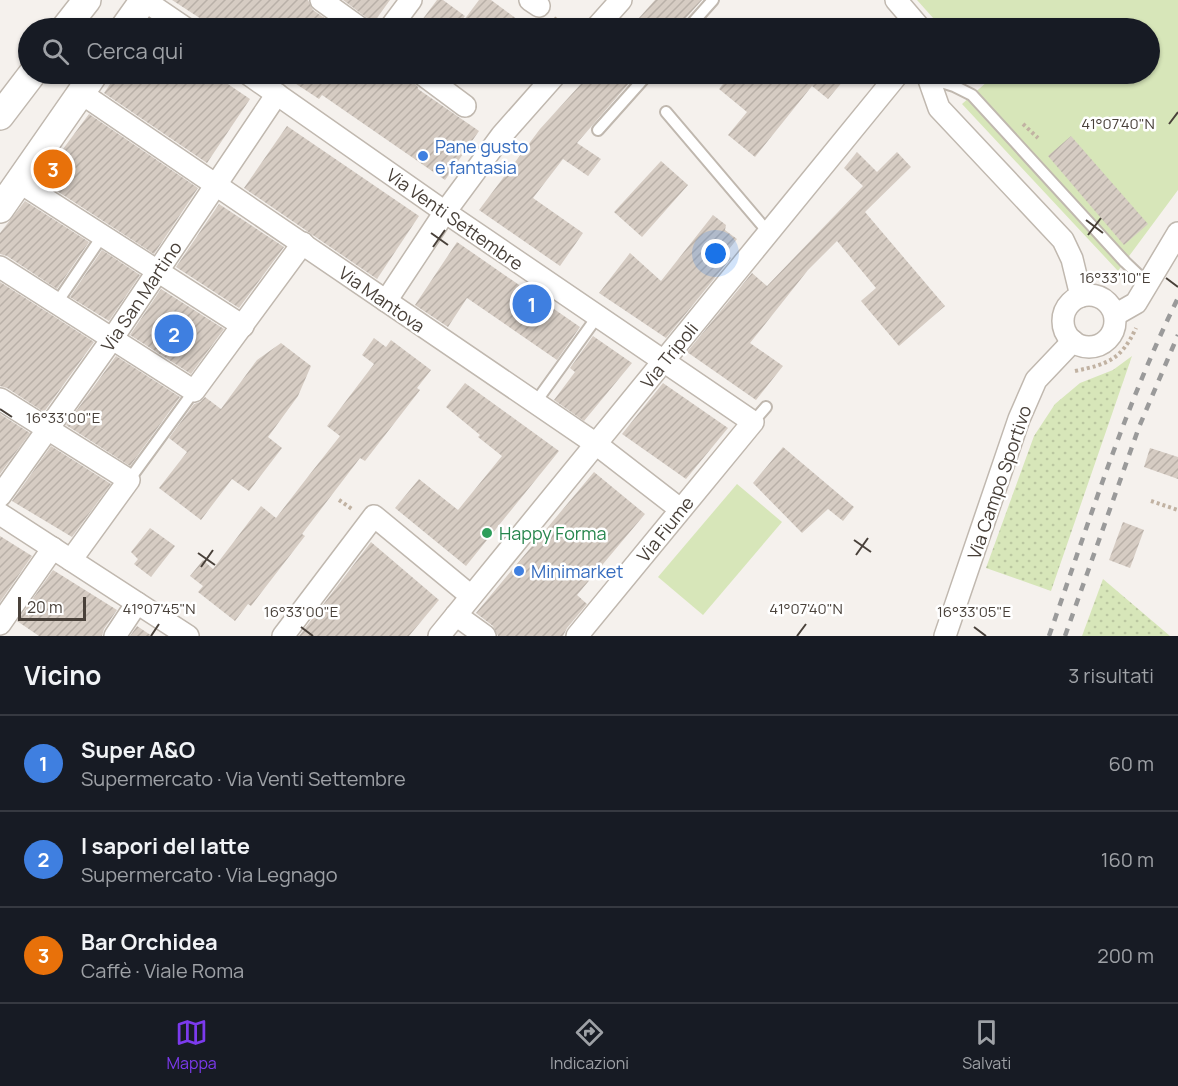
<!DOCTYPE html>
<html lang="it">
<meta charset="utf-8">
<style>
body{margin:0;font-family:Manrope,sans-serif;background:#20242c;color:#f1f3f6}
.scale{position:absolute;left:18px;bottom:15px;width:68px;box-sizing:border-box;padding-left:6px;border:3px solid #49413a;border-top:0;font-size:16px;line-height:21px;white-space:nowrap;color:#49413a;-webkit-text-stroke:4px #fff;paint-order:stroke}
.you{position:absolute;left:716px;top:254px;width:21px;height:21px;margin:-15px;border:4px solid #fff;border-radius:50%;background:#1a73e8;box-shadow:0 0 0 9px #1a73e833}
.badge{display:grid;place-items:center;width:39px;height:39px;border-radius:50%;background:#7c3aed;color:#fff;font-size:20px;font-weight:700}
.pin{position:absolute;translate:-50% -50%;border:3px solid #fff;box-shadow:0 2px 6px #0006}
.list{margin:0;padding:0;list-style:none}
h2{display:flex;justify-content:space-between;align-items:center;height:78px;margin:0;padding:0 24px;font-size:26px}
h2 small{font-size:20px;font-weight:400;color:#9ea1a6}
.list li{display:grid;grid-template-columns:39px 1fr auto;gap:18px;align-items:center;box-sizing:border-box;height:96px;padding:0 24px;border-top:2px solid #363941}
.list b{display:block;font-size:22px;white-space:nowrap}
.list p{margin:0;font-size:20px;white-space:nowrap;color:#9ea1a6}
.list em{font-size:20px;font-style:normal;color:#9ea1a6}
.icon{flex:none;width:33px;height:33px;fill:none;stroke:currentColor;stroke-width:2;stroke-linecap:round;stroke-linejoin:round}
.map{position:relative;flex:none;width:1178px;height:636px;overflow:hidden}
.search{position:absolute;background:#171b24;box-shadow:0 2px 4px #0004;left:18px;right:18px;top:18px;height:66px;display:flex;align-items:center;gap:15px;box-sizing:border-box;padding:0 21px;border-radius:33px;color:#9ea1a6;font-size:22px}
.sheet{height:366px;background:#171b24}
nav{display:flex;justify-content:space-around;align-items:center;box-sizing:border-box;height:84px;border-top:2px solid #363941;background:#171b24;font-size:16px;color:#9ea1a6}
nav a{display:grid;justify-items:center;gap:3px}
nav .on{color:#7c3aed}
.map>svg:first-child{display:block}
.grass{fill:url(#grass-dots)}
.garden{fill:#d7e6b9}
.building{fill:url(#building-hatch)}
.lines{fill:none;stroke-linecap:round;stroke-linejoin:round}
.service-casing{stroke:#c0b8af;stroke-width:14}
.minor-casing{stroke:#c0b8af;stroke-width:24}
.tertiary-casing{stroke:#c0b8af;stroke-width:30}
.path{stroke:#c1b2a2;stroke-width:4;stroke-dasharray:3 3;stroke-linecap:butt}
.service{stroke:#fff;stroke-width:10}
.minor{stroke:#fff;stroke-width:21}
.tertiary{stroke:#fff;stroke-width:27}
.rail{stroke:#9a9a9a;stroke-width:4.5;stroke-dasharray:8 8;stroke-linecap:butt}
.ticks{fill:none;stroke:#49413a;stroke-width:2}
.shop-dot{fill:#3f7fe0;stroke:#fff;stroke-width:2}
.leisure-dot{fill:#2e9e5b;stroke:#fff;stroke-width:2}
.labels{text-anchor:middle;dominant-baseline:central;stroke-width:5;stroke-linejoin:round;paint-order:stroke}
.shop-label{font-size:18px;fill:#366cbe;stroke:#fff;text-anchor:start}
.street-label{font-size:18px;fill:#49413a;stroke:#fff}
.leisure-label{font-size:18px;fill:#27864d;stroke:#fff;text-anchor:start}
.ticks-label{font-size:15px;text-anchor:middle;fill:#49413a;stroke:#fff;stroke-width:5;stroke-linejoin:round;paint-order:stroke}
</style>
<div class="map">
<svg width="1178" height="636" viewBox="0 0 1178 636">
<defs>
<pattern id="grass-dots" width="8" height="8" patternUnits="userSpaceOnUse" patternTransform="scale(1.5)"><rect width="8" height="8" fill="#d7e6b9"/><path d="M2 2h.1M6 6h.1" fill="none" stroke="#bac6a0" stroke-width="1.8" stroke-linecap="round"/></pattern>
<pattern id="building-hatch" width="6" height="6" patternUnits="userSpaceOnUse" patternTransform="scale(1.5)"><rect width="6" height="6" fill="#d6ccc3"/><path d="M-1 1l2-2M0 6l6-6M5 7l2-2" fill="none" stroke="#b9b0a8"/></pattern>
</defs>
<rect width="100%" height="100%" fill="#f5f1ed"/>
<g class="grass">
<path d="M1132,356l-81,235 -65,-23 48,-132 21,-32 25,-21 33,-13z"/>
<path d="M1103,579l67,57h-88z"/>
</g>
<g class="garden">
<path d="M917,0h261v190l-60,81 -156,-167 26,-23 -7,-7h169v-46h-208z"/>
<path d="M737,484l45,38 -79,93 -45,-38z"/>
</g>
<g class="building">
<path d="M172,0h136l5,10 26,18h-124z"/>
<path d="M343,0h47l-18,25 -5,-7z"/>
<path d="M437,0h6l22,16 -9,12h-40z"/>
<path d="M479,0h12l38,28h-54l-11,-8z"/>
<path d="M655,0h47l-25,28h-47z"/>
<path d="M117,74h96l37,25 -43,64 -103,-70z"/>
<path d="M281,74h121l9,6 7,7v2l61,42 -34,49 -123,-85 -3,4z"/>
<path d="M590,74h47l-60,69 24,16 -13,17 -25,-17 -30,39 50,35 -23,33 -81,-56 61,-81z"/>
<path d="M731,74h118l-21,25 -16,-13 -57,71 -27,-22 19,-23 -28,-23z"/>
<path d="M89,114l109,74 -44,66 -114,-74z"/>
<path d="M287,126l132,90 -42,63 -133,-91z"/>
<path d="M1071,136l77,88 -24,21 -76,-89z"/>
<path d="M857,152l20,20 20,-20 14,15 -46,45 80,94 -46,40 -38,-45 15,-13 -39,-47 -29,29 -58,73 33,23 -27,34 -69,-48 65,-79 15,13 96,-100 -19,-18z"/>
<path d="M661,161l27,24 -46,52 -28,-25z"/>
<path d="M25,201l64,41 -32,47 -50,-33 -7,-2v-21z"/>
<path d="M219,204l65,43 -45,61 -63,-41z"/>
<path d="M713,215l13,10 -1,5 12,9 -11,14 5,5 -65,80 -67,-45 31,-40 31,28z"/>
<path d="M457,242l123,85 -23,33 -90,-62 -19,29 -33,-22z"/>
<path d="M102,250l38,25 -31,46 -39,-24z"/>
<path d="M0,282l94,60 -50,70 -37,-24 -7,-2z"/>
<path d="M161,289l63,40 -33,45 -61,-39z"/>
<path d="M593,336l39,27 -48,58 -30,-21 21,-28 -5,-4z"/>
<path d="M374,338l12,9 5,-7 40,30 -14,18 3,2 -55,71 -5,-3 -58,76 3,2 -54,70 -3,-2 -13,17 -37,-29 5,-6 -13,-10 13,-16 10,9 48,-63 15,12 34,-44 30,-38 -13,-10 47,-62 -12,-9z"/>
<path d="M281,343l30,23 -13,30 -30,41 14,11 -33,43 -17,-12 -31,41 -42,-32 28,-36 -18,-14 25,-34 6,-2 5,-5 16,12 36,-49z"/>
<path d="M116,356l64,41 -50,69 -64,-41z"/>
<path d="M465,383l94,68 -93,115 -71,-58 24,-29 39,31 44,-54 -24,-19 2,-2 -34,-28z"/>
<path d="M663,383l65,45 -42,51 -64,-45z"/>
<path d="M0,414l30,19 -30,41z"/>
<path d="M51,446l60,38 -39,53 -60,-36z"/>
<path d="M783,447l71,60 -11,14 -15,-12 -26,24 -49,-50z"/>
<path d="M1150,448l28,9v22l-34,-12z"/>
<path d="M594,472l51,42 -68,81 10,9 -20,24 -4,8h-65l-5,-10 -17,-13z"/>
<path d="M1123,522l21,8 -14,38 -21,-8z"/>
<path d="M150,528l25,18 -24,31 -17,-13 4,-5 -7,-7z"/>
<path d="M0,536l32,20 -32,46z"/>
<path d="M371,542l68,58 -30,36h-110z"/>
<path d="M53,570l64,40 -13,19 -2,7h-63l-22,-15z"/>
<path d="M137,626l15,10h-22z"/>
</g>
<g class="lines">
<defs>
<g id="service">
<path d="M688,28l25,-28"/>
<path d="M928,78l26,8 18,9 153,167 23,22"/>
<path d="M666,112l102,120"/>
<path d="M598,130l50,-56"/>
<path d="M56,304l47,-69"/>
<path d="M535,403l62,-86"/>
<path d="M753,422l13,-15"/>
<path d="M129,480l65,-89"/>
</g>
<g id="minor">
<path d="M144,0l41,28"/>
<path d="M321,0l39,28"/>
<path d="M530,0l9,6"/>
<path d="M896,0l24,28"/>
<path d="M390,28l21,-28"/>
<path d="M596,28l25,-28"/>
<path d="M248,74l197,138 308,210 -176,214"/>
<path d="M422,74l43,32"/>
<path d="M927,74l12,34 124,132 9,19 9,37"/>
<path d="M81,93l515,351 84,65"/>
<path d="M19,182l224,144"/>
<path d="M0,267l194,124 109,-148"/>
<circle cx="1089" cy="321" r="26"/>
<path d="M386,301l59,-89 57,-77 54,-61"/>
<path d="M1115,315l21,-12 42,-70"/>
<path d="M0,399l129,81 -58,80"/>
<path d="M0,496l112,-157 165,-245"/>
<path d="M0,514l188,122"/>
<path d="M456,615l29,21"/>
<path d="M0,624l53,-76"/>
<path d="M115,636l22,-33"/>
<path d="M283,636l91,-120 97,80"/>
<path d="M439,636l459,-562"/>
<path d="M945,636l74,-217 17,-39 37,-39"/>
</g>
<g id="tertiary">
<path d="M65,28l22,-28"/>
<path d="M124,28l20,-28"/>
<path d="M0,116l32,-42"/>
<path d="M0,209l94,-135"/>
</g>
</defs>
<use href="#service" class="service-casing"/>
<use href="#minor" class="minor-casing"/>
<use href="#tertiary" class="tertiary-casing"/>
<g class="path">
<path d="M554,18l13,10"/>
<path d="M1023,124l15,14"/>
<path d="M1075,371c33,-7 46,-11 61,-43"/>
<path d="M339,500l13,9"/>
<path d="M1151,501l27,9"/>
</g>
<use href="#service" class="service"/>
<use href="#minor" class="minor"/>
<use href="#tertiary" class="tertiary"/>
<g class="rail">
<path d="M1049,636c40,-114 76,-230 129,-338"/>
<path d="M1065,636l74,-209 39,-92"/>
</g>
</g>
<path class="ticks" d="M1169,124l9,-12M1086,220l17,13M431,233l17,12M1088,235l13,-17M433,247l12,-17M1166,278l12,9M0,409l12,8M854,540l17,12M198,553l17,12M856,555l12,-17M201,567l12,-17M301,627l12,9M974,627l12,9M151,636l8,-12M797,636l9,-12"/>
<g class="shop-dot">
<circle cx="423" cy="156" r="6"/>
<circle cx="519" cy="571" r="6"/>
</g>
<circle class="leisure-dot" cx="487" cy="533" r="6"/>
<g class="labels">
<g class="shop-label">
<text x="435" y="146">Pane gusto<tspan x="435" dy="21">e fantasia</tspan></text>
<text x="531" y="571">Minimarket</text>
</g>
<g class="street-label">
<text transform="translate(455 219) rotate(35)">Via Venti Settembre</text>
<text transform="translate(141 296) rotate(-56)">Via San Martino</text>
<text transform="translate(382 299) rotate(35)">Via Mantova</text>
<text transform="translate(669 355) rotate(-51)">Via Tripoli</text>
<text transform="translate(999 482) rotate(-71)">Via Campo Sportivo</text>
<text transform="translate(665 529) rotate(-51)">Via Fiume</text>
</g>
<g class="leisure-label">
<text x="499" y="533">Happy Forma</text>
</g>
</g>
<g class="ticks-label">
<text x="1118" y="129">41°07'40"N</text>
<text x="1115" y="283">16°33'10"E</text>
<text x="63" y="423">16°33'00"E</text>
<text x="159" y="614">41°07'45"N</text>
<text x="806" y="614">41°07'40"N</text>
<text x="301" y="617">16°33'00"E</text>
<text x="974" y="617">16°33'05"E</text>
</g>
</svg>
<div class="scale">20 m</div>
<div class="you"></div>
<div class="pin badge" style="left:532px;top:304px;background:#3f7fe0">1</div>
<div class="pin badge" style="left:174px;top:334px;background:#3f7fe0">2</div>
<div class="pin badge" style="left:53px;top:169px;background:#e8710a">3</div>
<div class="search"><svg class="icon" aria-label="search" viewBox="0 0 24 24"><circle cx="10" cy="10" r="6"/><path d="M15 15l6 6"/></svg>Cerca qui</div>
</div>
<section class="sheet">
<h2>Vicino<small>3 risultati</small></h2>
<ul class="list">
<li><span class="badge" style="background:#3f7fe0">1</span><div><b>Super A&amp;O</b><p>Supermercato · Via Venti Settembre</p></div><em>60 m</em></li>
<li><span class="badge" style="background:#3f7fe0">2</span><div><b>I sapori del latte</b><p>Supermercato · Via Legnago</p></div><em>160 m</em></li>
<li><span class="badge" style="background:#e8710a">3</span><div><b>Bar Orchidea</b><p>Caffè · Viale Roma</p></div><em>200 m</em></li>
</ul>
</section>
<nav>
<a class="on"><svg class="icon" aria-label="map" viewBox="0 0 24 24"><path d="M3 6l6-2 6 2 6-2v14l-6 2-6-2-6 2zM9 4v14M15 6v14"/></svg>Mappa</a>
<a><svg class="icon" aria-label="directions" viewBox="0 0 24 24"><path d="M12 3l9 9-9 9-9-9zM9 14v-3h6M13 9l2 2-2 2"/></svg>Indicazioni</a>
<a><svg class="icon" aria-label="saved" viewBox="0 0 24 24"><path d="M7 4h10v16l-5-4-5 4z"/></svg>Salvati</a>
</nav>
